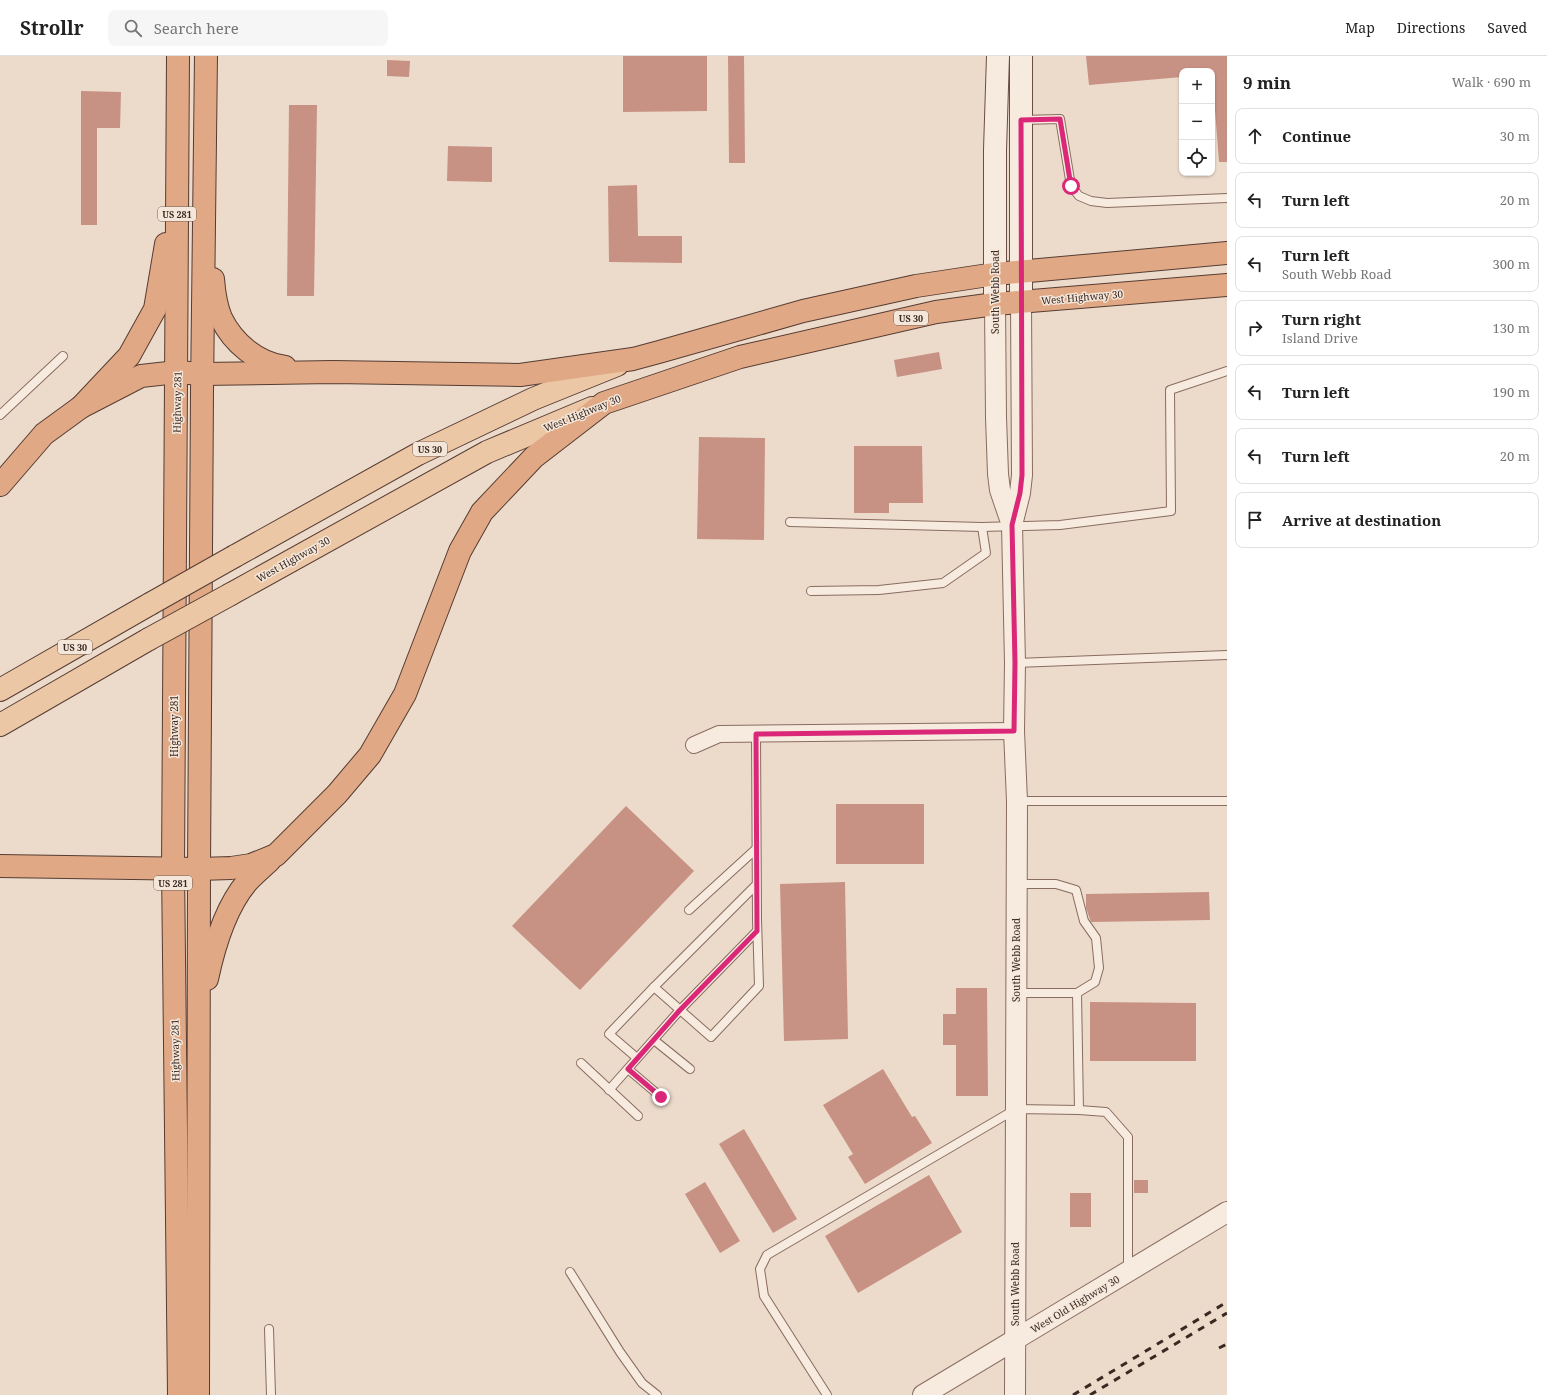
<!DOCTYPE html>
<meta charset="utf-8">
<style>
body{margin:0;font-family:"Noto Serif",serif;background:#f6f6f6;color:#222}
.controls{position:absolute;right:12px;top:12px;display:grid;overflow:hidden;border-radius:8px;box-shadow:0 1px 3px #0004}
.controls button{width:36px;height:36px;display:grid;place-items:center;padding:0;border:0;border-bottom:1px solid #e0e0e0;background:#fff;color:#222;font:20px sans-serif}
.stop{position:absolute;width:12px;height:12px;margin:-9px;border:3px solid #db2777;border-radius:50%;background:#fff}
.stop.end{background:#db2777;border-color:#fff;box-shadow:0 1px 4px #0008}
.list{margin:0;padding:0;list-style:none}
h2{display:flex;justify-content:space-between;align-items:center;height:52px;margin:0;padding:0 16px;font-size:17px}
h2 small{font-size:13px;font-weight:400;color:#767676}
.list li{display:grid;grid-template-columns:26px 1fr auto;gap:12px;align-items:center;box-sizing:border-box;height:56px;margin:0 8px 8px;padding:0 8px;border:1px solid #e0e0e0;border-radius:8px}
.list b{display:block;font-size:15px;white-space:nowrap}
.list p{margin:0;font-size:13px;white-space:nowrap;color:#767676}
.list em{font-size:13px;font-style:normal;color:#767676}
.icon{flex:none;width:22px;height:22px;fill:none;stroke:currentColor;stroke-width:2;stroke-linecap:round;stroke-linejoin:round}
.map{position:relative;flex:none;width:1227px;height:1339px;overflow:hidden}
header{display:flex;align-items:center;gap:24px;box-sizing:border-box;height:56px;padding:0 20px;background:#fff;border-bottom:1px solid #e0e0e0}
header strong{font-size:19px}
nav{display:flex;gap:22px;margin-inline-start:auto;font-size:14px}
.search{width:280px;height:36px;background:#f6f6f6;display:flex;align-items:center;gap:10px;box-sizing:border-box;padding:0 14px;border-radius:8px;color:#767676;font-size:15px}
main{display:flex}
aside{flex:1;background:#fff}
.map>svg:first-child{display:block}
.building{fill:#c79183}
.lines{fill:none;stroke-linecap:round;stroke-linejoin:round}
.service-casing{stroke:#886c60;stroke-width:10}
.minor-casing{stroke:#886c60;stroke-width:18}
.tertiary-casing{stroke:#886c60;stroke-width:22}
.secondary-casing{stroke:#6a4e43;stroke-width:24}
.primary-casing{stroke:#563c33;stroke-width:24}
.trunk-casing{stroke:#563c33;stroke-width:24}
.service{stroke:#f7eade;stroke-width:8}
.minor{stroke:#f7eade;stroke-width:16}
.tertiary{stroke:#f7eade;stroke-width:20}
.secondary{stroke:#f7eade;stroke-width:22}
.primary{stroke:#ecc7a6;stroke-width:22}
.trunk{stroke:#e0a884;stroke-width:22}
.rail{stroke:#3a2822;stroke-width:3;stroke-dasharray:7 7;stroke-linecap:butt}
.primary-bridge-casing{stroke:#563c33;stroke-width:24;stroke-linecap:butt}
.primary-bridge{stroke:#ecc7a6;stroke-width:22}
.route{stroke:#db2777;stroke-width:5}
.labels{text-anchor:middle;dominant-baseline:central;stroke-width:3;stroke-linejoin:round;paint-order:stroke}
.shield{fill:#f4e7da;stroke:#726159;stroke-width:1}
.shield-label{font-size:9px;font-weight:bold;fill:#3a2822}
.street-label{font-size:10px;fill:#3a2822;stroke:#f4e7da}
</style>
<header>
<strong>Strollr</strong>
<div class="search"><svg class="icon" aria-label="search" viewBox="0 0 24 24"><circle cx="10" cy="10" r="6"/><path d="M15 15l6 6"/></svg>Search here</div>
<nav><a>Map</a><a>Directions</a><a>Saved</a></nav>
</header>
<main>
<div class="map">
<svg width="1227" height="1339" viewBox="0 0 1227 1339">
<rect width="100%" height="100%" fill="#ecdbcb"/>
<g class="building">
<path d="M623,0h84v55l-84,1z"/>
<path d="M728,0h16l1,107h-16z"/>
<path d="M1086,0h141v106h-8l-7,-91h-30v6l-93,8z"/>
<path d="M387,4l23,1 -1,16 -22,-1z"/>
<path d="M81,35l40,1 -1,36h-23v97h-16z"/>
<path d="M289,49h28l-3,191h-27z"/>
<path d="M448,90l44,1v35l-45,-1z"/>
<path d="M637,129l1,51h44v27l-73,-1 -1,-76z"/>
<path d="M939,296l3,17 -45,8 -3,-17z"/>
<path d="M699,381l66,1 -1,102 -67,-1z"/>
<path d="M854,390h68l1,57h-34v10h-35z"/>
<rect x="836" y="748" width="88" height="60"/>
<path d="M626,750l68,65 -114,119 -68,-64z"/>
<path d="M845,826l3,157 -64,2 -4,-157z"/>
<path d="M1209,836l1,28 -119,2 -5,-14v-14z"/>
<path d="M956,932h31l1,108h-32v-51h-13v-31h13z"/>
<path d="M1090,946l106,1v58h-106z"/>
<path d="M883,1013l29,48 3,-1 17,27 -67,41 -17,-27 5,-3 -30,-49z"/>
<path d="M744,1073l53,90 -24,14 -54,-89z"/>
<path d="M929,1119l33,57 -104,61 -33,-57z"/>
<rect x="1134" y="1124" width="14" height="13"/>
<path d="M705,1126l35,59 -20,12 -35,-59z"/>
<rect x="1070" y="1137" width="21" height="34"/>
</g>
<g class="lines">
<defs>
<g id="service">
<path d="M1022,64l38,-1 11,67 8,10 12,5 16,2 120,-5"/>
<path d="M0,359l63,-59"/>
<path d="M790,466l192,5 78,-2 111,-14 -1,-121 57,-19"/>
<path d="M811,535l68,-1 64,-7 43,-30 -4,-26"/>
<path d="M1015,607l212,-8"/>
<path d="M756,678l1,185 2,67 -48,51 -57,-50 102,-102"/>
<path d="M1017,745h210"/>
<path d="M689,854l67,-61"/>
<path d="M1017,937h60l18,-11 4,-14 -3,-30 -12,-17 -8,-31 -20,-6h-39"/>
<path d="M1077,937l2,117"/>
<path d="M654,984l36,29"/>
<path d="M637,1002l-28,-24 45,-47"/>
<path d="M581,1007l57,53"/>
<path d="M628,1013l33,28"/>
<path d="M609,1034l71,-80 77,-79"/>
<path d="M570,1216l50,80 22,31 15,12"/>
<path d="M269,1273l2,66"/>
<path d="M827,1339l-63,-99 -4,-27 7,-14 249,-146 63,1 27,2 22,25v134"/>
</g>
<path id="minor" d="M694,689l25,-11 295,-3"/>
<g id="tertiary">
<path d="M995,248l1,113 2,57 2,16 12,35"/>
<path d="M923,1339l304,-183"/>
<path d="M1015,1339l2,-594 -3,-70 1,-68 -3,-138 8,-32 2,-18 -1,-173"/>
</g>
<g id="secondary">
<path d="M1021,0v246"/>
<path d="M995,248v-154l3,-94"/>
</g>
<g id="primary">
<path d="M235,500l183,-102 115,-55 84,-34"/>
<path d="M231,538l256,-142 105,-44"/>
<path d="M0,634l150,-86"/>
<path d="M0,669l149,-86"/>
</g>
<g id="trunk">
<path d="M178,0l-5,812 6,527"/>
<path d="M213,223c1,13 3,27 8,39 12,25 36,45 64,49"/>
<path d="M81,351l60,-31 36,-4 25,2 131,-2 187,3 113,-16 26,-7 144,-41 113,-25 79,-12 232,-21"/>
<path d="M0,429l44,-51 37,-27 48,-51 26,-47 11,-65"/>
<path d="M0,810l199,3 32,-1 20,-3 25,-10 61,-61 33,-39 35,-61 55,-143 22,-39 52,-55 70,-54 136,-46 196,-45 59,-8 232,-19"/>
<path d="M207,923c7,-33 18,-71 40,-97 7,-8 16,-15 23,-22"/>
<path d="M198,1339l1,-526 3,-478 4,-335"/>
</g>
</defs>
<use href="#service" class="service-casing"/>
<use href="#minor" class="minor-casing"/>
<use href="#tertiary" class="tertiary-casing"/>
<use href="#secondary" class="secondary-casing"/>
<use href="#primary" class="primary-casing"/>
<use href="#trunk" class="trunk-casing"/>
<use href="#service" class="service"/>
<use href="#minor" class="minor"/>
<use href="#tertiary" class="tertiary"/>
<use href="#secondary" class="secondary"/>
<use href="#primary" class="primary"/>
<use href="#trunk" class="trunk"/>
<g class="rail">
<path d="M1219,1292l8,-4"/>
<path d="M1073,1339l154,-93"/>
<path d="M1090,1339l137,-82"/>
</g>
<defs>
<g id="primary-bridge">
<path d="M150,548l85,-48"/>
<path d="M149,583l82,-45"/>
</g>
</defs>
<use href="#primary-bridge" class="primary-bridge-casing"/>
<use href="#primary-bridge" class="primary-bridge"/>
</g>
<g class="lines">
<path class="route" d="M661,1041l-33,-28 52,-59 77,-79 -1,-197 258,-3 1,-68 -3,-138 8,-32 2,-18 -1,-355 39,-1 11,67"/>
</g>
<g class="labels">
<g class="shield">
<rect x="158" y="151" width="38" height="14" rx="3"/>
<rect x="894" y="255" width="34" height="14" rx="3"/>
<rect x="413" y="386" width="34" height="14" rx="3"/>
<rect x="58" y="584" width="34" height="14" rx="3"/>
<rect x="154" y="820" width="38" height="14" rx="3"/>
</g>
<g class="shield-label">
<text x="177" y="158">US 281</text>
<text x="911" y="262">US 30</text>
<text x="430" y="393">US 30</text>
<text x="75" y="591">US 30</text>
<text x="173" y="827">US 281</text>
</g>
<g class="street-label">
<text transform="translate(995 236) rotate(-90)">South Webb Road</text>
<text transform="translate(1082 241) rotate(-5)">West Highway 30</text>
<text transform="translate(177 346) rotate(-89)">Highway 281</text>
<text transform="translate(582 357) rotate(-22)">West Highway 30</text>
<text transform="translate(293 503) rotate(-29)">West Highway 30</text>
<text transform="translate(174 670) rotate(-90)">Highway 281</text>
<text transform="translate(1016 904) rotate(-90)">South Webb Road</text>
<text transform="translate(175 994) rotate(-91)">Highway 281</text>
<text transform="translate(1015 1228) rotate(-90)">South Webb Road</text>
<text transform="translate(1075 1248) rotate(-31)">West Old Highway 30</text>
</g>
</g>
</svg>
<div class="controls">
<button>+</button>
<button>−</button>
<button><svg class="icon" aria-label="locate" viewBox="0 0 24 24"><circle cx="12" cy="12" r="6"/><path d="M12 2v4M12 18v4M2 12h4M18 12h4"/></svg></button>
</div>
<div class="stop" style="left:1071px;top:130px"></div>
<div class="stop end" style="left:661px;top:1041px"></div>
</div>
<aside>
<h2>9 min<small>Walk · 690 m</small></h2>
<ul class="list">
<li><svg class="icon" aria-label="ahead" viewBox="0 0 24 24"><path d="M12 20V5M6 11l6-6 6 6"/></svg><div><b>Continue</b></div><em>30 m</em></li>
<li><svg class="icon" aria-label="left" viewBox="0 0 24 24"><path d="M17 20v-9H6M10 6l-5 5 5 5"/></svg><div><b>Turn left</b></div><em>20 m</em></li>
<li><svg class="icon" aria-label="left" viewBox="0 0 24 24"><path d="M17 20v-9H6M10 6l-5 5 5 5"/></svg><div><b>Turn left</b><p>South Webb Road</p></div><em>300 m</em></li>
<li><svg class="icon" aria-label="right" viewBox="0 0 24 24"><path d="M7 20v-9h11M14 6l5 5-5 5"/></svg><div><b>Turn right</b><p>Island Drive</p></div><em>130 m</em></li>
<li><svg class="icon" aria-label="left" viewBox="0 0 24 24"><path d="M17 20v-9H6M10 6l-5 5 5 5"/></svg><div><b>Turn left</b></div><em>190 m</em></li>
<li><svg class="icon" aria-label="left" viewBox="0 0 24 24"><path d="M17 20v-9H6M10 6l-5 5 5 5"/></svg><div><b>Turn left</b></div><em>20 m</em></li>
<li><svg class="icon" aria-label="arrive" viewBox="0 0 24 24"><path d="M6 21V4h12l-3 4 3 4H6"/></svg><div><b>Arrive at destination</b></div></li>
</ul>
</aside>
</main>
